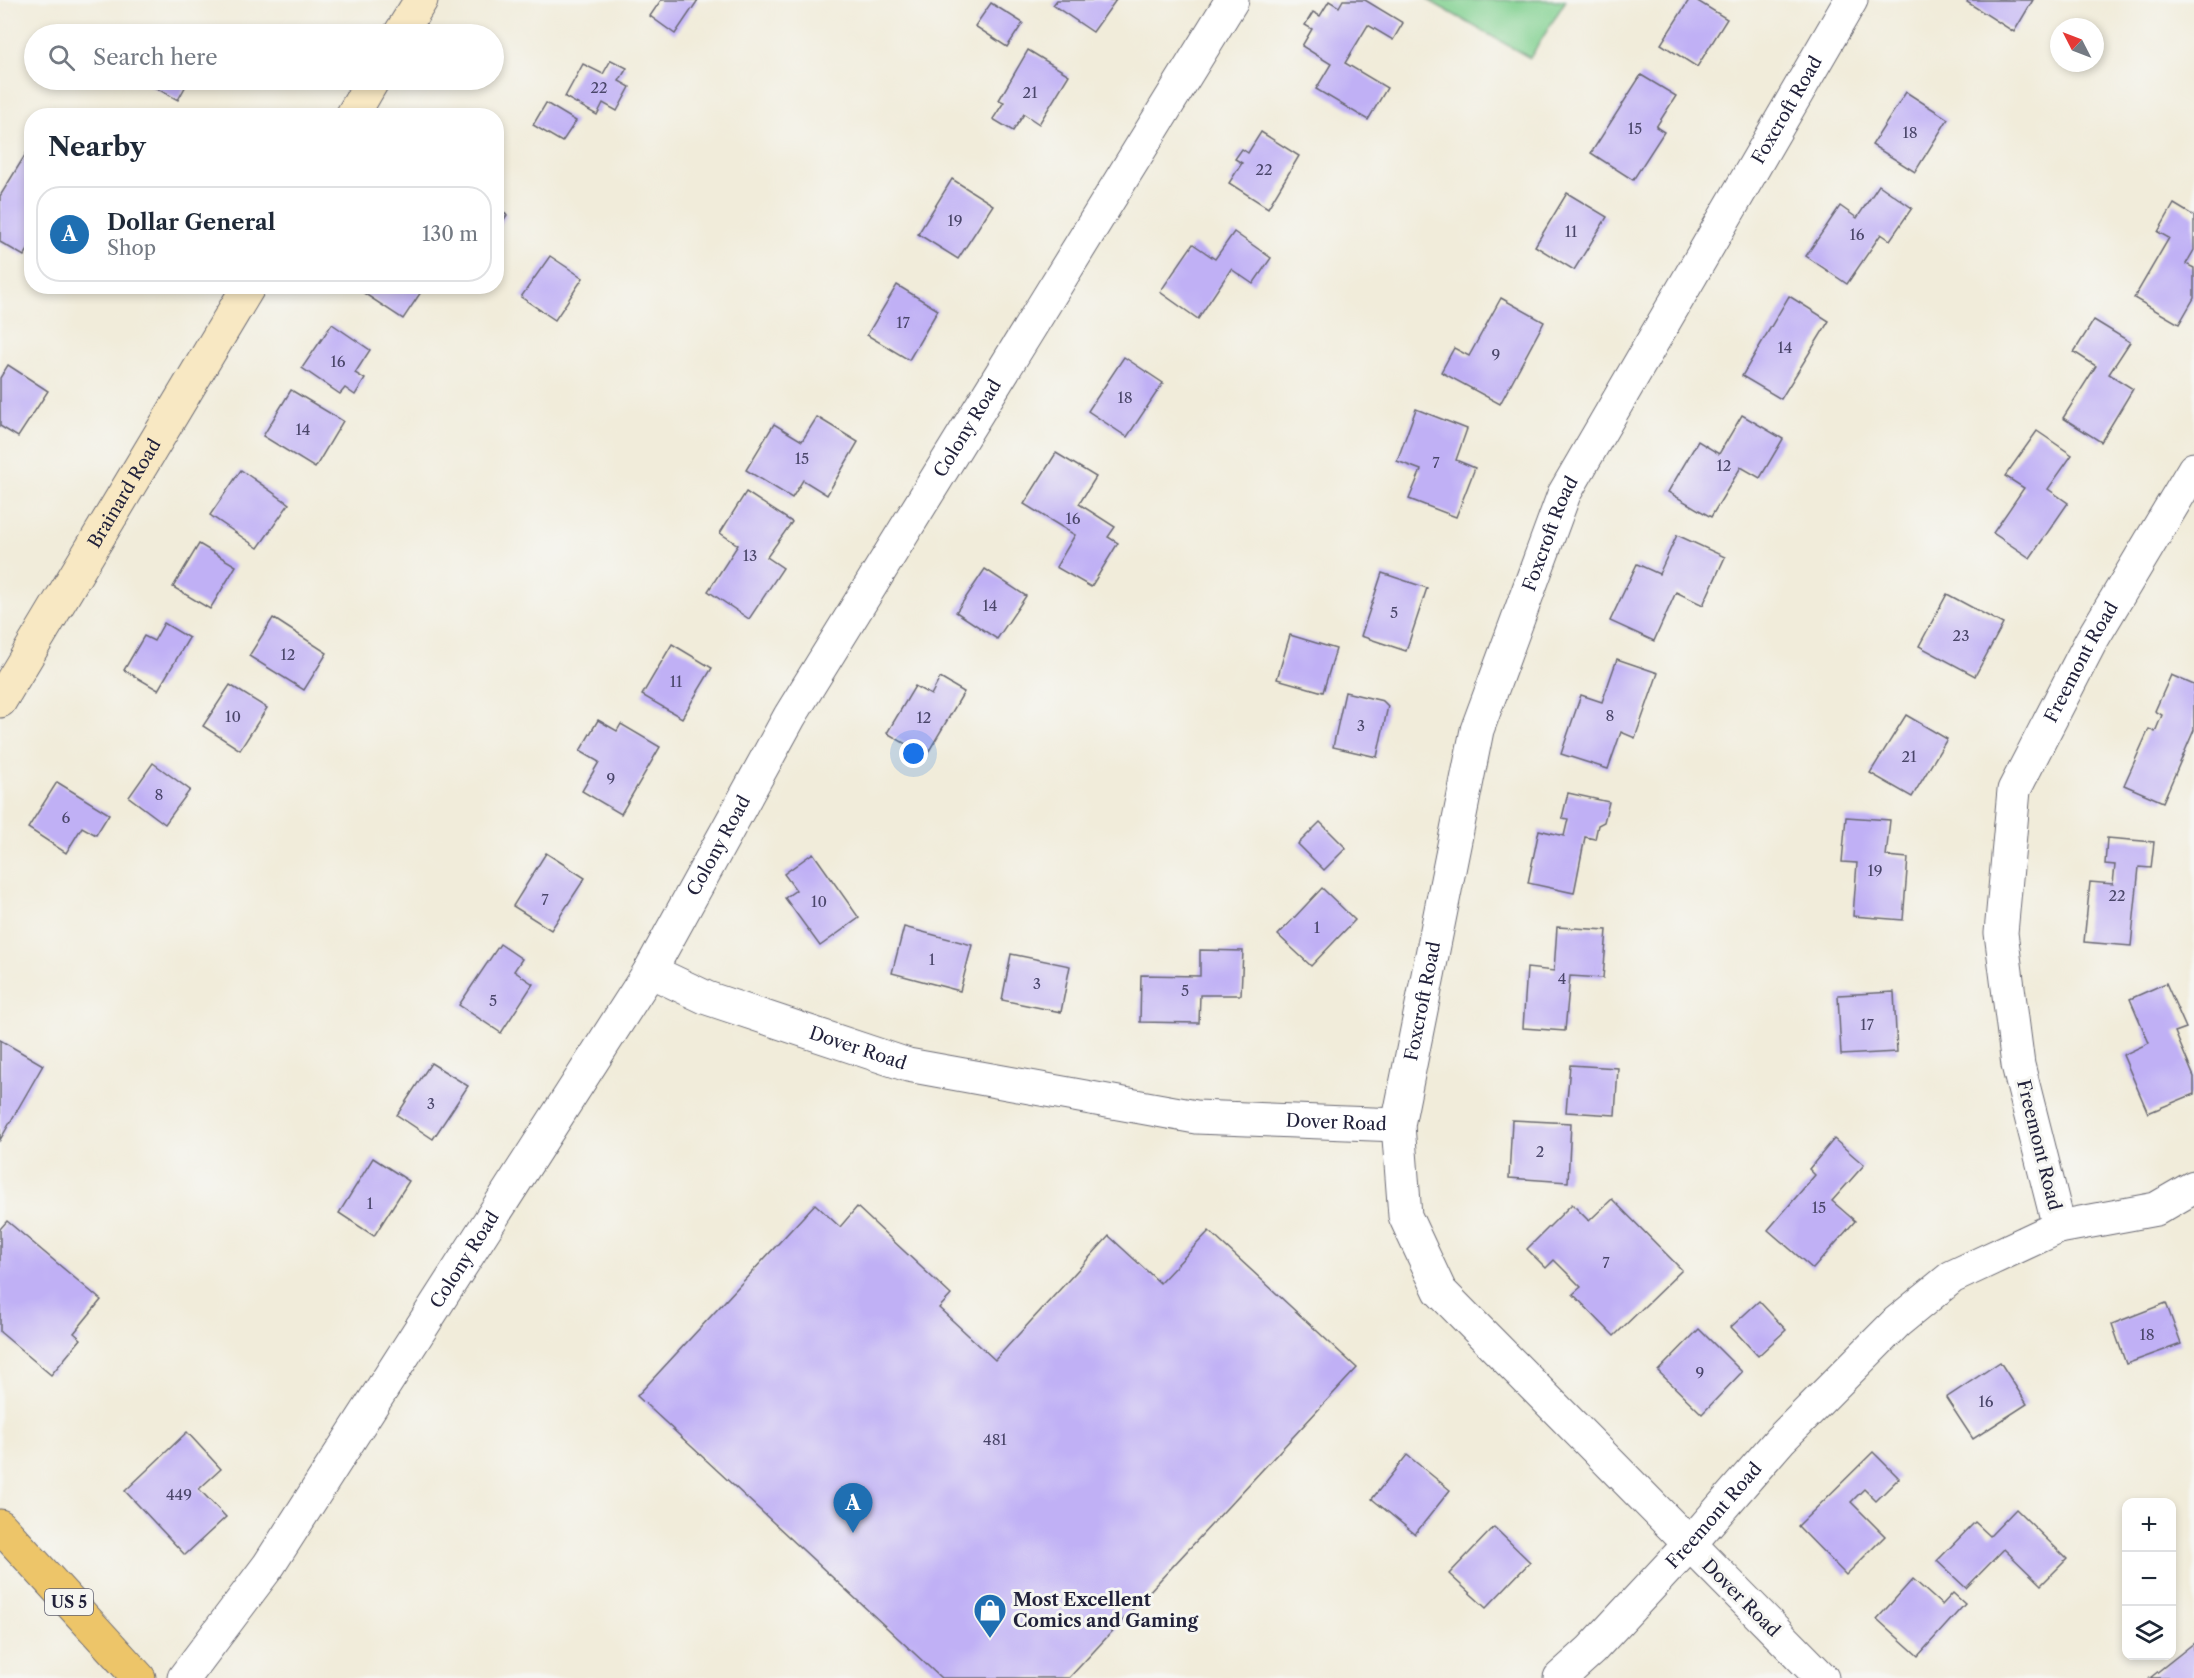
<!DOCTYPE html>
<meta charset="utf-8">
<style>
body{margin:0;font-family:"Libre Caslon Text",serif;background:#f6f6f7;color:#1f2937}
.controls{position:absolute;right:18px;bottom:18px;display:grid;overflow:hidden;border-radius:12px;box-shadow:0 3px 9px #0003}
.controls button{width:54px;height:54px;display:grid;place-items:center;padding:0;border:0;border-bottom:2px solid #e0e1e3;background:#fff;color:#1f2937;font:30px sans-serif}
.compass{position:absolute;left:2050px;top:18px;width:54px;height:54px;border-radius:50%;background:#fff;box-shadow:0 3px 9px #0003;rotate:312deg}
.you{position:absolute;left:914px;top:754px;width:21px;height:21px;margin:-15px;border:4px solid #fff;border-radius:50%;background:#1a73e8;box-shadow:0 0 0 9px #1a73e833}
.badge{display:grid;place-items:center;width:39px;height:39px;border-radius:50%;background:#1f6fb2;color:#fff;font-size:20px;font-weight:700}
.pin{position:absolute;translate:-50% -50px;filter:drop-shadow(0 2px 3px #0008)}
.pin::after{content:'';position:absolute;top:32px;width:21px;height:18px;background:inherit;clip-path:polygon(0 0,100% 0,50% 100%)}
.list{margin:0;padding:0;list-style:none}
h2{display:flex;justify-content:space-between;align-items:center;height:78px;margin:0;padding:0 24px;font-size:26px}
h2 small{font-size:20px;font-weight:400;color:#747a83}
.list li{display:grid;grid-template-columns:39px 1fr auto;gap:18px;align-items:center;box-sizing:border-box;height:96px;margin:0 12px 12px;padding:0 12px;border:2px solid #e0e1e3;border-radius:24px}
.list b{display:block;font-size:22px;white-space:nowrap}
.list p{margin:0;font-size:20px;white-space:nowrap;color:#747a83}
.list em{font-size:20px;font-style:normal;color:#747a83}
.icon{flex:none;width:33px;height:33px;fill:none;stroke:currentColor;stroke-width:2;stroke-linecap:round;stroke-linejoin:round}
.map{position:relative;flex:none;width:2194px;height:1678px;overflow:hidden}
.search{position:absolute;background:#fff;box-shadow:0 3px 9px #0003;left:24px;top:24px;width:480px;height:66px;display:flex;align-items:center;gap:15px;box-sizing:border-box;padding:0 21px;border-radius:33px;color:#747a83;font-size:22px}
.panel{position:absolute;background:#fff;box-shadow:0 3px 9px #0003;left:24px;top:108px;width:480px;height:186px;border-radius:24px}
.map>svg:first-child{display:block}
.green{fill:#82d191;stroke:#527a66;stroke-width:1.5}
.building{fill:#c0b0f5}
.lines{fill:none;stroke-linecap:round;stroke-linejoin:round}
.street-casing{stroke:#6a6973;stroke-width:35}
.secondary-casing{stroke:#6a6973;stroke-width:35}
.primary-casing{stroke:#6a6973;stroke-width:35}
.street{stroke:#fff;stroke-width:33}
.secondary{stroke:#f8e8c3;stroke-width:33}
.primary{stroke:#edc569;stroke-width:33}
.labels{text-anchor:middle;dominant-baseline:central;stroke-width:6;stroke-linejoin:round;paint-order:stroke}
.number-label{font-size:15px;fill:#4a466a}
.shield{fill:#f6f6f2;stroke:#626272;stroke-width:1.5}
.shield-label{font-size:16px;font-weight:bold;fill:#22223b}
.street-label{font-size:18px;fill:#22223b;stroke:#f6f6f2}
.poi-label{font-size:18px;font-weight:bold;fill:#22223b;stroke:#f6f6f2;text-anchor:start}
</style>
<div class="map">
<svg width="2194" height="1678" viewBox="0 0 2194 1678">
<rect width="100%" height="100%" fill="#f6f6f2"/>
<filter id="ink" filterUnits="userSpaceOnUse"><feTurbulence type="fractalNoise" baseFrequency=".0167" numOctaves="2"/><feDisplacementMap in="SourceGraphic" scale="12" xChannelSelector="R" yChannelSelector="G"/><feConvolveMatrix kernelMatrix="1 2 1 2 8 2 1 2 1" color-interpolation-filters="sRGB"/></filter>
<filter id="wash" filterUnits="userSpaceOnUse"><feTurbulence type="fractalNoise" baseFrequency=".008" numOctaves="4" result="noise"/><feDisplacementMap in="SourceGraphic" scale="24" xChannelSelector="R" yChannelSelector="G"/><feGaussianBlur stdDeviation="1.35" result="paint"/><feColorMatrix in="noise" values="0 0 0 0 0 0 0 0 0 0 0 0 0 0 0 0 0 1.4 0 .05"/><feComposite in="paint" operator="in"/></filter>
<g filter="url(#wash)">
<rect width="100%" height="100%" fill="#f1ecda"/>
<path class="green" d="M1428,0h138l-36,58z"/>
<g id="blocks">
<g class="building">
<path d="M661,0h37l-23,34 -25,-18z"/>
<path d="M1057,0h59l-23,32 -40,-27z"/>
<path d="M1343,0h22l38,23 -10,17 -25,-15 -23,38 42,25 -19,32 -52,-31 15,-25 -29,-18 10,-17 -7,-4 8,-13 7,4 9,-15 10,6z"/>
<path d="M1689,0h7l31,19 -30,48 -36,-23z"/>
<path d="M1968,0h65l-19,32 -47,-30z"/>
<path d="M991,3l32,20 -16,24 -32,-21z"/>
<path d="M1028,50l41,25 -30,49 -15,-10 -11,17 -20,-12 11,-17 -5,-2z"/>
<path d="M611,60l16,8 -8,13 11,6 -13,24 -14,-8 -6,12 -32,-18 18,-33 20,10z"/>
<path d="M1641,75l35,21 -20,31 8,5 -31,48 -42,-27z"/>
<path d="M141,80h48l-11,20z"/>
<path d="M1906,92l42,27 -33,53 -43,-27z"/>
<path d="M546,103l30,18 -14,21 -29,-17z"/>
<path d="M1261,132l38,24 -31,52 -39,-25 13,-20 -7,-4 7,-10 6,4z"/>
<path d="M32,144v100l-8,12 -24,-14v-46z"/>
<path d="M952,179l41,26 -35,54 -40,-25z"/>
<path d="M1879,185l33,23 -22,32 -9,-6 -34,50 -41,-28 34,-50 17,12z"/>
<path d="M1567,193l40,24 -33,53 -39,-24z"/>
<path d="M2174,204l20,12v34l-8,14 8,4v30l-15,26 -45,-26 35,-60 -11,-6z"/>
<path d="M496,208l11,7 -11,17z"/>
<path d="M1234,232l37,26 -18,26 -22,-15 -33,50 -38,-27 33,-48 22,15z"/>
<path d="M550,256l33,22 -28,42 -34,-23z"/>
<path d="M897,285l41,25 -29,50 -42,-25z"/>
<path d="M353,286h72l-22,33z"/>
<path d="M1789,296l40,25 -48,78 -39,-23z"/>
<path d="M1501,298l43,24 -44,82 -59,-32 13,-24 15,8z"/>
<path d="M2094,320l36,22 -21,32 24,15 -32,53 -38,-24 33,-52 -22,-14z"/>
<path d="M332,324l38,26 -15,23 10,6 -10,16 -10,-7 -5,6 -38,-26z"/>
<path d="M1124,357l39,26 -36,54 -39,-26z"/>
<path d="M8,365l40,26 -30,46 -18,-11v-48z"/>
<path d="M291,390l52,31 -28,47 -52,-32z"/>
<path d="M1416,409l51,20 -11,31 19,8 -19,49 -47,-18 12,-29 -24,-9z"/>
<path d="M1742,415l41,24 -23,39 -19,-11 -30,50 -43,-25 30,-51 21,13z"/>
<path d="M817,417l41,25 -31,53 -24,-15 -11,18 -46,-28 28,-46 28,17z"/>
<path d="M2037,431l35,24 -24,34 20,14 -38,55 -37,-25 31,-45 -19,-12z"/>
<path d="M1056,453l40,24 -17,27 36,23 -7,10 10,6 -27,44 -35,-20 19,-32 -51,-31z"/>
<path d="M241,470l48,34 -31,44 -48,-33z"/>
<path d="M746,492l46,30 -25,35 16,11 -34,51 -41,-28 30,-46 -18,-12z"/>
<path d="M1677,535l48,22 -22,48 -27,-13 -22,49 -44,-20 27,-57 22,10z"/>
<path d="M199,544l37,22 -26,43 -37,-22z"/>
<path d="M985,569l41,27 -29,43 -41,-27z"/>
<path d="M1382,573l45,15 -21,63 -45,-15z"/>
<path d="M1947,594l56,30 -28,52 -56,-30z"/>
<path d="M273,618l54,35 -23,37 -55,-34z"/>
<path d="M164,623l25,15 -31,52 -34,-20 20,-34 10,5z"/>
<path d="M1290,635l46,14 -13,43 -46,-13z"/>
<path d="M672,644l40,24 -30,50 -40,-23z"/>
<path d="M1617,659l41,14 -23,65 -14,-6 -13,37 -47,-15 20,-59 21,7z"/>
<path d="M2171,675l23,10v45l-31,72 -39,-17 25,-56 6,3 7,-17 -7,-4z"/>
<path d="M940,678l24,14 -38,64 -39,-23 28,-47 16,9z"/>
<path d="M230,685l37,23 -27,42 -37,-24z"/>
<path d="M1345,692l38,9 5,5 -11,51 -44,-10z"/>
<path d="M1906,715l41,24 -35,58 -42,-24z"/>
<path d="M598,720l19,11 4,-7 39,23 -39,67 -39,-23 17,-29 -19,-11z"/>
<path d="M153,763l37,27 -25,34 -36,-27z"/>
<path d="M57,782l52,32 -13,21 -14,-8 -16,26 -38,-25z"/>
<path d="M1568,793l41,9 -5,20 -6,3 -3,14 -10,-2 -11,56 -46,-10 11,-53 25,6 4,-17 -6,-1z"/>
<path d="M1846,817l44,3 -4,36 22,2 -5,62 -50,-4 4,-53 -15,-1z"/>
<path d="M1320,822l26,26 -22,22 -26,-26z"/>
<path d="M2107,838l47,4 -3,26 -12,-1 -8,79 -47,-4 6,-60 23,2 2,-19 -10,-1z"/>
<path d="M546,853l39,25 -34,52 -38,-24z"/>
<path d="M813,853l46,65 -39,28 -35,-48 11,-8 -12,-16z"/>
<path d="M1322,888l33,32 -44,46 -33,-31z"/>
<path d="M904,927l68,18 -12,46 -68,-18z"/>
<path d="M1557,927l50,3 -4,48 -33,-2 -5,55 -42,-3 4,-60 27,3z"/>
<path d="M500,944l22,15 -8,12 19,13 -32,49 -42,-28z"/>
<path d="M1200,950l43,1 -2,44h-41l-1,28 -59,-1 1,-47 59,1z"/>
<path d="M1011,954l59,12 -9,46 -59,-12z"/>
<path d="M2166,983l20,45 -11,4 19,45v17l-46,19 -25,-58 26,-12 -19,-44z"/>
<path d="M1894,992l3,60 -56,3 -3,-60z"/>
<path d="M0,1040l43,25 -43,75z"/>
<path d="M431,1063l37,23 -35,53 -36,-24z"/>
<path d="M1570,1065l48,3 -3,47 -49,-3z"/>
<path d="M1512,1120l59,3 -3,59 -59,-4z"/>
<path d="M1834,1139l30,26 -32,36 23,20 -42,48 -45,-39 47,-55 -6,-6z"/>
<path d="M373,1158l36,23 -35,55 -35,-23z"/>
<path d="M1612,1199l70,71 -68,66 -41,-42 8,-7 -27,-27 -8,8 -19,-19 45,-45 17,17z"/>
<path d="M815,1204l25,23 17,-20 94,88 -12,13 56,52 114,-124 51,47 49,-52 148,137 -288,310h-128l-304,-282z"/>
<path d="M7,1221l94,79 -27,33 7,6 -30,36 -51,-43v-103z"/>
<path d="M1759,1301l27,29 -28,26 -27,-29z"/>
<path d="M2166,1303l15,41 -55,20 -14,-40z"/>
<path d="M1699,1329l43,43 -40,42 -44,-43z"/>
<path d="M2000,1362l27,42 -54,35 -27,-41z"/>
<path d="M187,1432l34,37 -22,20 27,28 -41,38 -60,-64z"/>
<path d="M1873,1452l26,26 -23,23 -12,-12 -13,13 34,34 -39,39 -48,-49z"/>
<path d="M1407,1455l43,35 -35,44 -43,-35z"/>
<path d="M2016,1509l51,50 -26,26 -37,-36 -38,39 -29,-27 38,-39 15,14z"/>
<path d="M1494,1527l36,35 -44,46 -37,-34z"/>
<path d="M1913,1579l29,26 11,-12 12,11 -47,52 -41,-37z"/>
<path d="M2194,1643v35h-44z"/>
</g>
</g>
</g>
<g filter="url(#ink)">
<use href="#blocks" fill-opacity="0" stroke="#6a6973" stroke-width="1.5"/>
<g class="lines">
<defs>
<g id="street">
<path id="s1" d="M650,971l57,27 201,67 288,52 202,8"/>
<path d="M2059,1227l97,-18 38,-22"/>
<path id="s2" d="M184,1678l85,-113 381,-594 140,-255 442,-716"/>
<path id="s3" d="M1560,1678l31,-28 97,-104 92,-106 117,-118 55,-45 107,-50 -41,-162 -17,-132 13,-143 77,-149 103,-172"/>
<path id="s4" d="M1822,1678l-382,-387 -35,-75 -7,-91 79,-395 87,-236 287,-494"/>
</g>
<g id="secondary">
<path d="M400,34l21,-34"/>
<path d="M352,116l21,-36"/>
<path id="s5" d="M0,701l249,-415"/>
</g>
<path id="primary" d="M0,1526l139,152"/>
</defs>
<use href="#street" class="street-casing"/>
<use href="#secondary" class="secondary-casing"/>
<use href="#primary" class="primary-casing"/>
<use href="#street" class="street"/>
<use href="#secondary" class="secondary"/>
<use href="#primary" class="primary"/>
</g>
</g>
<defs>
<symbol id="shop-pin" viewBox="-11 -11 22 30"><path d="M0 17L-7.5 6A9.5 9.5 0 1 1 7.5 6Z" fill="#1f6fb2" stroke="#f6f6f2"/><path d="M-5-2.5h2.3a2.7 3.5 0 0 1 5.4 0H5L5.5 6h-11ZM-1.5-2.5h3a1.5 2.3 0 0 0-3 0Z" fill="#fff"/></symbol>
</defs>
<g fill-rule="evenodd">
<use href="#shop-pin" x="971" y="1591" width="38" height="52"/>
</g>
<g class="labels">
<g class="number-label">
<text x="599" y="87">22</text>
<text x="1030" y="92">21</text>
<text x="1635" y="128">15</text>
<text x="1910" y="132">18</text>
<text x="1264" y="169">22</text>
<text x="955" y="220">19</text>
<text x="1571" y="231">11</text>
<text x="1857" y="234">16</text>
<text x="903" y="322">17</text>
<text x="1785" y="347">14</text>
<text x="1496" y="354">9</text>
<text x="338" y="361">16</text>
<text x="1125" y="397">18</text>
<text x="303" y="429">14</text>
<text x="802" y="458">15</text>
<text x="1436" y="462">7</text>
<text x="1724" y="465">12</text>
<text x="1073" y="518">16</text>
<text x="750" y="555">13</text>
<text x="990" y="605">14</text>
<text x="1394" y="612">5</text>
<text x="1961" y="635">23</text>
<text x="288" y="654">12</text>
<text x="676" y="681">11</text>
<text x="1610" y="715">8</text>
<text x="233" y="716">10</text>
<text x="924" y="717">12</text>
<text x="1361" y="725">3</text>
<text x="1909" y="756">21</text>
<text x="611" y="778">9</text>
<text x="159" y="794">8</text>
<text x="66" y="817">6</text>
<text x="1875" y="870">19</text>
<text x="2117" y="895">22</text>
<text x="545" y="899">7</text>
<text x="819" y="901">10</text>
<text x="1317" y="927">1</text>
<text x="932" y="959">1</text>
<text x="1562" y="978">4</text>
<text x="1037" y="983">3</text>
<text x="1185" y="990">5</text>
<text x="493" y="1000">5</text>
<text x="1867" y="1024">17</text>
<text x="431" y="1103">3</text>
<text x="1540" y="1151">2</text>
<text x="370" y="1203">1</text>
<text x="1819" y="1207">15</text>
<text x="1606" y="1262">7</text>
<text x="2147" y="1334">18</text>
<text x="1700" y="1372">9</text>
<text x="1986" y="1401">16</text>
<text x="995" y="1439">481</text>
<text x="179" y="1494">449</text>
</g>
<rect class="shield" x="45" y="1589" width="48" height="26" rx="4.5"/>
<g class="shield-label">
<text x="69" y="1602">US 5</text>
</g>
<g class="street-label">
<text stroke="none"><textPath href="#s4" startOffset="1816">Foxcroft Road</textPath></text>
<text stroke="none"><textPath href="#s2" startOffset="1476">Colony Road</textPath></text>
<text stroke="none"><textPath href="#s5" startOffset="242">Brainard Road</textPath></text>
<text stroke="none"><textPath href="#s4" startOffset="1330">Foxcroft Road</textPath></text>
<text stroke="none"><textPath href="#s3" startOffset="1268">Freemont Road</textPath></text>
<text stroke="none"><textPath href="#s2" startOffset="990">Colony Road</textPath></text>
<text stroke="none"><textPath href="#s4" startOffset="844">Foxcroft Road</textPath></text>
<text stroke="none"><textPath href="#s1" startOffset="222">Dover Road</textPath></text>
<text stroke="none"><textPath href="#s1" startOffset="708">Dover Road</textPath></text>
<text transform="translate(2039 1145) rotate(76)">Freemont Road</text>
<text stroke="none"><textPath href="#s2" startOffset="504">Colony Road</textPath></text>
<text stroke="none"><textPath href="#s3" startOffset="224">Freemont Road</textPath></text>
<text transform="translate(1741 1598) rotate(45)">Dover Road</text>
</g>
<g class="poi-label">
<text x="1013" y="1600">Most Excellent<tspan x="1013" dy="21">Comics and Gaming</tspan></text>
</g>
</g>
</svg>
<div class="controls">
<button>+</button>
<button>−</button>
<button><svg class="icon" aria-label="layers" viewBox="0 0 24 24"><path d="M12 4l9 5-9 5-9-5zM3 14l9 5 9-5"/></svg></button>
</div>
<svg class="compass" viewBox="-18 -18 36 36"><path d="M0-13l5 13h-10z" fill="#e53935"/><path d="M0 13l5-13h-10z" fill="#747a83"/></svg>
<div class="you"></div>
<div class="pin badge" style="left:853px;top:1533px">A</div>
<div class="search"><svg class="icon" aria-label="search" viewBox="0 0 24 24"><circle cx="10" cy="10" r="6"/><path d="M15 15l6 6"/></svg>Search here</div>
<section class="panel">
<h2>Nearby<small></small></h2>
<ul class="list">
<li><span class="badge">A</span><div><b>Dollar General</b><p>Shop</p></div><em>130 m</em></li>
</ul>
</section>
</div>
